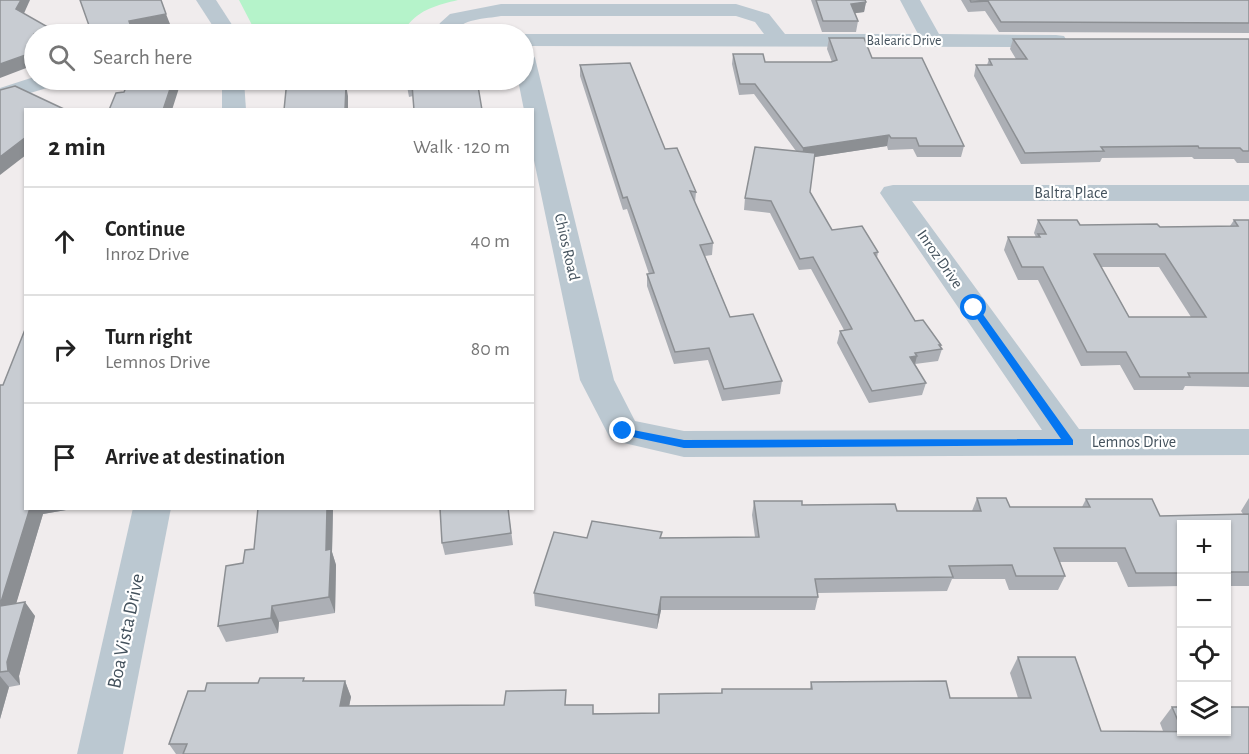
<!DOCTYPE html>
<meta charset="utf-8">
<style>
body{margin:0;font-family:"Alegreya Sans",sans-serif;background:#f6f6f6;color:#222}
.controls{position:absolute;right:18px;bottom:18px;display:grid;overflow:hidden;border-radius:0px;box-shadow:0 2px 4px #0004}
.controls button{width:54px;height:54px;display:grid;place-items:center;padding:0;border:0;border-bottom:2px solid #e0e0e0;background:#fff;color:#222;font:30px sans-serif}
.stop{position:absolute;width:18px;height:18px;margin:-14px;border:4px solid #0576f1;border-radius:50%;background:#fff}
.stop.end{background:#0576f1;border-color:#fff;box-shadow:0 2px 6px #0008}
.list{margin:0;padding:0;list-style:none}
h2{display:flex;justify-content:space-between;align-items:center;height:78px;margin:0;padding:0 24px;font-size:26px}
h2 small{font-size:20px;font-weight:400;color:#767676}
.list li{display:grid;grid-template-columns:39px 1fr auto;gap:18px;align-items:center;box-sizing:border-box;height:108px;padding:0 24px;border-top:2px solid #e0e0e0}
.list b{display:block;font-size:22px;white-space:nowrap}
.list p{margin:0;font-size:20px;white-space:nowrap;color:#767676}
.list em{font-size:20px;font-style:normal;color:#767676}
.icon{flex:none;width:33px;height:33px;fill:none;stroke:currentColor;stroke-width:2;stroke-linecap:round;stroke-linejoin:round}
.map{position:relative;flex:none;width:1249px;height:754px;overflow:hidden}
.search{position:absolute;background:#fff;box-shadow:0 2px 4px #0004;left:24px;top:24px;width:510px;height:66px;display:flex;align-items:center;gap:15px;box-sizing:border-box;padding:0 21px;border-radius:33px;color:#767676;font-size:22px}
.panel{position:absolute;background:#fff;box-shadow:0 2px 4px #0004;left:24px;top:108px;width:510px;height:402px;border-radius:0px}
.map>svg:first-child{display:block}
.green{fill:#b5f3ca}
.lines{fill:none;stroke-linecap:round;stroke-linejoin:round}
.minor{fill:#bbc8d1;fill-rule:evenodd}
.wall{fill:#acafb5;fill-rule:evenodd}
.shaded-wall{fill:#8c8f93}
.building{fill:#c8ccd2;stroke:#8c8f93;stroke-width:1.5;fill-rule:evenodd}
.route{fill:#0576f1}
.labels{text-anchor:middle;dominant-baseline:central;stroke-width:4.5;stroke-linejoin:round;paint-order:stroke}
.far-street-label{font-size:14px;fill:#43515c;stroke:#fff}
.street-label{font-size:16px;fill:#43515c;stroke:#fff}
.near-street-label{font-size:20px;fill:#43515c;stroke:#fff}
</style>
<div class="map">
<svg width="1249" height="754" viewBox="0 0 1249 754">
<rect width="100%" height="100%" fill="#f0eced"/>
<path class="green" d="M239,0h219c-20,5 -38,9 -51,26l-155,-1z"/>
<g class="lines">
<g class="minor">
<path d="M196,0h20l22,34h-20z"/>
<path d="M900,0h20l19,34 117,1 8,1 3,5 -3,5 -8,1 -532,-1v-12h-4h244l-9,-12 -19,-6h-235c-15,3 -41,2 -46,18h-21l6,-11 10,-9 51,-10h235l33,10 16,20h133z"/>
<path d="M524,51l8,2 3,5 79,322 21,41 49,10 358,-1 -162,-237 4,-6 9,-2h356v16h-337l167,228h170v26l-565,2 -73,-17 -31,-60 -48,-229v-41h-8l-6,-30h6z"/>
<path d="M34,77v3h26l-3,5 -57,17v-14z"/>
<path d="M222,80h22l2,30h-24z"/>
<path d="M133,508h38l-48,246h-46z"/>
</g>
</g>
<g class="wall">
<path d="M811,0h54l1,2 -2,10 -9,1 3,8 -2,11h-34z"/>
<path d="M961,0h288v33l-250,-1 -14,-21 -17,1z"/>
<path d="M829,38l43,20 92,88 -3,11h-44l-4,-8 -25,1 -1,-4 -73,11 -4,35 22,38 46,22 -1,6 38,63 26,24 -1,2 2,2 -4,12 -23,3 11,19 -4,12 -53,8 -32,-60 3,-12 4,-1 -33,-61 -12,1 -29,-57 -26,-3 1,-12 51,-47 -42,-57 -15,1 -7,-31 1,-10 32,8h67l-5,-13z"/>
<path d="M1013,39h236v124h-12l-3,-4h-40l-2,-2 -90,1 -2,4 -79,2 -47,-88 2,-11h11l2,-6h27l-6,-10z"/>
<path d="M580,65l85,84 31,43 -1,11 18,40 -1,12 -7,1 25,61 52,64 -2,13 -58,7 -14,-41 -34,4 -27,-78v-12h2l-22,-65 -4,1 -43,-134z"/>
<path d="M477,80l-68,17 -2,-11z"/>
<path d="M1038,220l42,5 80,2 70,-1 4,-6h15v167l-64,-1 -2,4h-49l-14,-25 -39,1 -43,-86h-20l-14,-30 4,-13h28l-2,-4zM1101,267h58l32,50h-62z"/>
<path d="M0,385h3l23,123h40v2l-23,4 -27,89 19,13 -16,60 1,9 -11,2 -9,32z"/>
<path d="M977,498l33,9h72l4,-8 74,17 83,-2 -2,-3 8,-13v88h-22v-61h-45v61l-54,1 -11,-25h-57l5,14 -7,14h-49l-4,-11h-53l-5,12 -130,2 1,4 -3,13h-154l-4,19 -122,-23 -1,-13 53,-55 168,-1 -3,-22 2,-14 48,4 95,6h75z"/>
<path d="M258,508h75l-1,44 4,13 -1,48 -56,9 -1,11 -52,9 -8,-16 25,-63 11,-14z"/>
<path d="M508,508l5,37 -68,10 -3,-12z"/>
<path d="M1018,657l83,74h62l-3,-8 12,-16 77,47h-1073l-7,-10 36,-53 53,-8 87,-2 6,16 -2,9 218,-1 27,8h64l1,-19 62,-1 1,-4h88l1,-7 139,16h68l-8,-25z"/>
</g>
<g class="shaded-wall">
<path d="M21,0h9l-9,20 -5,-11z"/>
<path d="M866,2l-2,10 -15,2 2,-10z"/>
<path d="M166,14l4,10 -38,8 -3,-11z"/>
<path d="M131,27l2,7h-41z"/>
<path d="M34,52v13l-34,13v-14z"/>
<path d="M173,80h6l-1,5 1,3 -7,22h-9z"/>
<path d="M346,85l2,11v14h-3z"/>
<path d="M889,135l-2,11 -85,13 1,-11z"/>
<path d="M26,137v18l-26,20v-18z"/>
<path d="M917,356l-3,12 -4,-11z"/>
<path d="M30,508h36v2l-23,4 -32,107 -11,-15z"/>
<path d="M327,508h6l-1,44 4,13 -1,48 -6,-16 -3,-47z"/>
<path d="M661,597v13l-4,19 1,-14z"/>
<path d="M25,602l10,14 -16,60 1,9 -12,-14 -1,-9z"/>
<path d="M272,606l7,16 -1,11 -7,-15z"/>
<path d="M0,676l9,11 -9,32z"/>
<path d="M345,681l6,16 -5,24 -6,-15z"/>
</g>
<g class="building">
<path d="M0,0h21l-5,9 44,25h-26v18l-34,12z"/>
<path d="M80,0h81l5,14 -37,7 2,6 -39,7z"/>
<path d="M816,0h49l1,2 -15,2 7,17h-35z"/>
<path d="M970,0h279v23l-248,-1 -13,-21 -17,1z"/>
<path d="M829,38h35l8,20h50l42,88h-45l-3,-8h-25l-2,-3 -86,13 -48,-64h-15l-7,-30h30l2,8h66l6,-2z"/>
<path d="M1013,39h236v112h-6l-3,-3h-41l-1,-2 -97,1 3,4 -79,2 -49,-88h16l-3,-6h38z"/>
<path d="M630,63l35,86 12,-1 19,44 -6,-1 23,52 -13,2 30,72 23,-3 29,67 -58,8 -15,-41 -34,4 -28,-78 7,-1 -27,-76 -4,1 -43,-133z"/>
<path d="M129,80h44l-10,30h-54l7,-17 8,-1z"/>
<path d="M287,80h52v6l7,-1 -1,25h-61z"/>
<path d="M407,80h70l5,30h-68l-2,-25 -5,1z"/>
<path d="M15,86l51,24h-40v27l-26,20v-67z"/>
<path d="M755,147l60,6 -5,39 22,38 30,-4 16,26 -4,1 41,68 8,-1 18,25h-2l3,4 -27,4 2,3 -7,1 16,26 -54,8 -32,-60 12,-2 -39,-72 -13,2 -29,-58 -26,-3z"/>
<path d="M1038,220h39l3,5 77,-1 3,3 78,-1 -4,-6h15v153h-61l2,4h-50l-14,-25h-39l-44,-85h-21l-14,-30h32l-2,-3h8zM1094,254h71l41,63h-77z"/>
<path d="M26,327v181h4l-30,97v-220h3z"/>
<path d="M977,498h29l4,9h80l-4,-8h66l8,17 89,-2v58h-22v-47h-45v48h-46l-11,-25h-71l11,28h-49l-4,-11 -63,1 4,11 -138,2 3,18h-157l-3,18 -124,-22 20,-61 33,6 5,-17 70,11 -2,6 99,-1 -5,-36h48v4l93,-1 2,7h84z"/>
<path d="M258,508h69l-1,42 5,-1 -2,48 -57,9 -1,12 -53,8 8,-60 17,-3 2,-13 9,-1z"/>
<path d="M440,508h68l3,25 -69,10z"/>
<path d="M25,602l-18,60 1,9 -8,1v-66z"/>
<path d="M1018,657h57l26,74 126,1v-25h22v47h-1066l4,-10h-18l19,-53h17l2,-8h51l2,-5h44l-1,3h42l-5,25 164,-1 2,-14 60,-1 -1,15h28v9l66,-1v-19l63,-1v-4h90l-1,-7 135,-1 4,17h81z"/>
<path d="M1172,707h10v23z"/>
</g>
<path class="route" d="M971,306h6l96,134v5l-389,3 -61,-13 -5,-4 5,-3 61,12 377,-1 -90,-129z"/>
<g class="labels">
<g class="far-street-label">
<text x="904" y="41">Balearic Drive</text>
</g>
<g class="street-label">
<text x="1071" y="193">Baltra Place</text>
<text transform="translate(567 247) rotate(77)">Chios Road</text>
<text transform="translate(940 259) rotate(55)">Inroz Drive</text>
<text x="1134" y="442">Lemnos Drive</text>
</g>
<g class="near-street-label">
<text transform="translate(126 631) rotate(-78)">Boa Vista Drive</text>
</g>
</g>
</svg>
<div class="controls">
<button>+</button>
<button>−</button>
<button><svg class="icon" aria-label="locate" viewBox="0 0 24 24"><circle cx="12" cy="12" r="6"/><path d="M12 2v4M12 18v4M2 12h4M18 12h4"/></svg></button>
<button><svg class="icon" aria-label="layers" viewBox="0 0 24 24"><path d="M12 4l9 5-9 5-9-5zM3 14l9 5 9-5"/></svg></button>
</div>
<div class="stop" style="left:974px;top:308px"></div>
<div class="stop end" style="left:623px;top:431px"></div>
<div class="search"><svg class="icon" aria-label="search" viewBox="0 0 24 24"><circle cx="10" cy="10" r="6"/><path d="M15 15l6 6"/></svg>Search here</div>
<section class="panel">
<h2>2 min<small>Walk · 120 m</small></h2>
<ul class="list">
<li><svg class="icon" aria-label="ahead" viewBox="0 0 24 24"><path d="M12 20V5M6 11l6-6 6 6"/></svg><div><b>Continue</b><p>Inroz Drive</p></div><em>40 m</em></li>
<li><svg class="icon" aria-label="right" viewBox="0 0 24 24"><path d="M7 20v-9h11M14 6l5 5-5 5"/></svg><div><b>Turn right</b><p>Lemnos Drive</p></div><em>80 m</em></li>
<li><svg class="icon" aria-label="arrive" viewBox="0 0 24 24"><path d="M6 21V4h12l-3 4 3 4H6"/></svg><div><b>Arrive at destination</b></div></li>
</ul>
</section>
</div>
